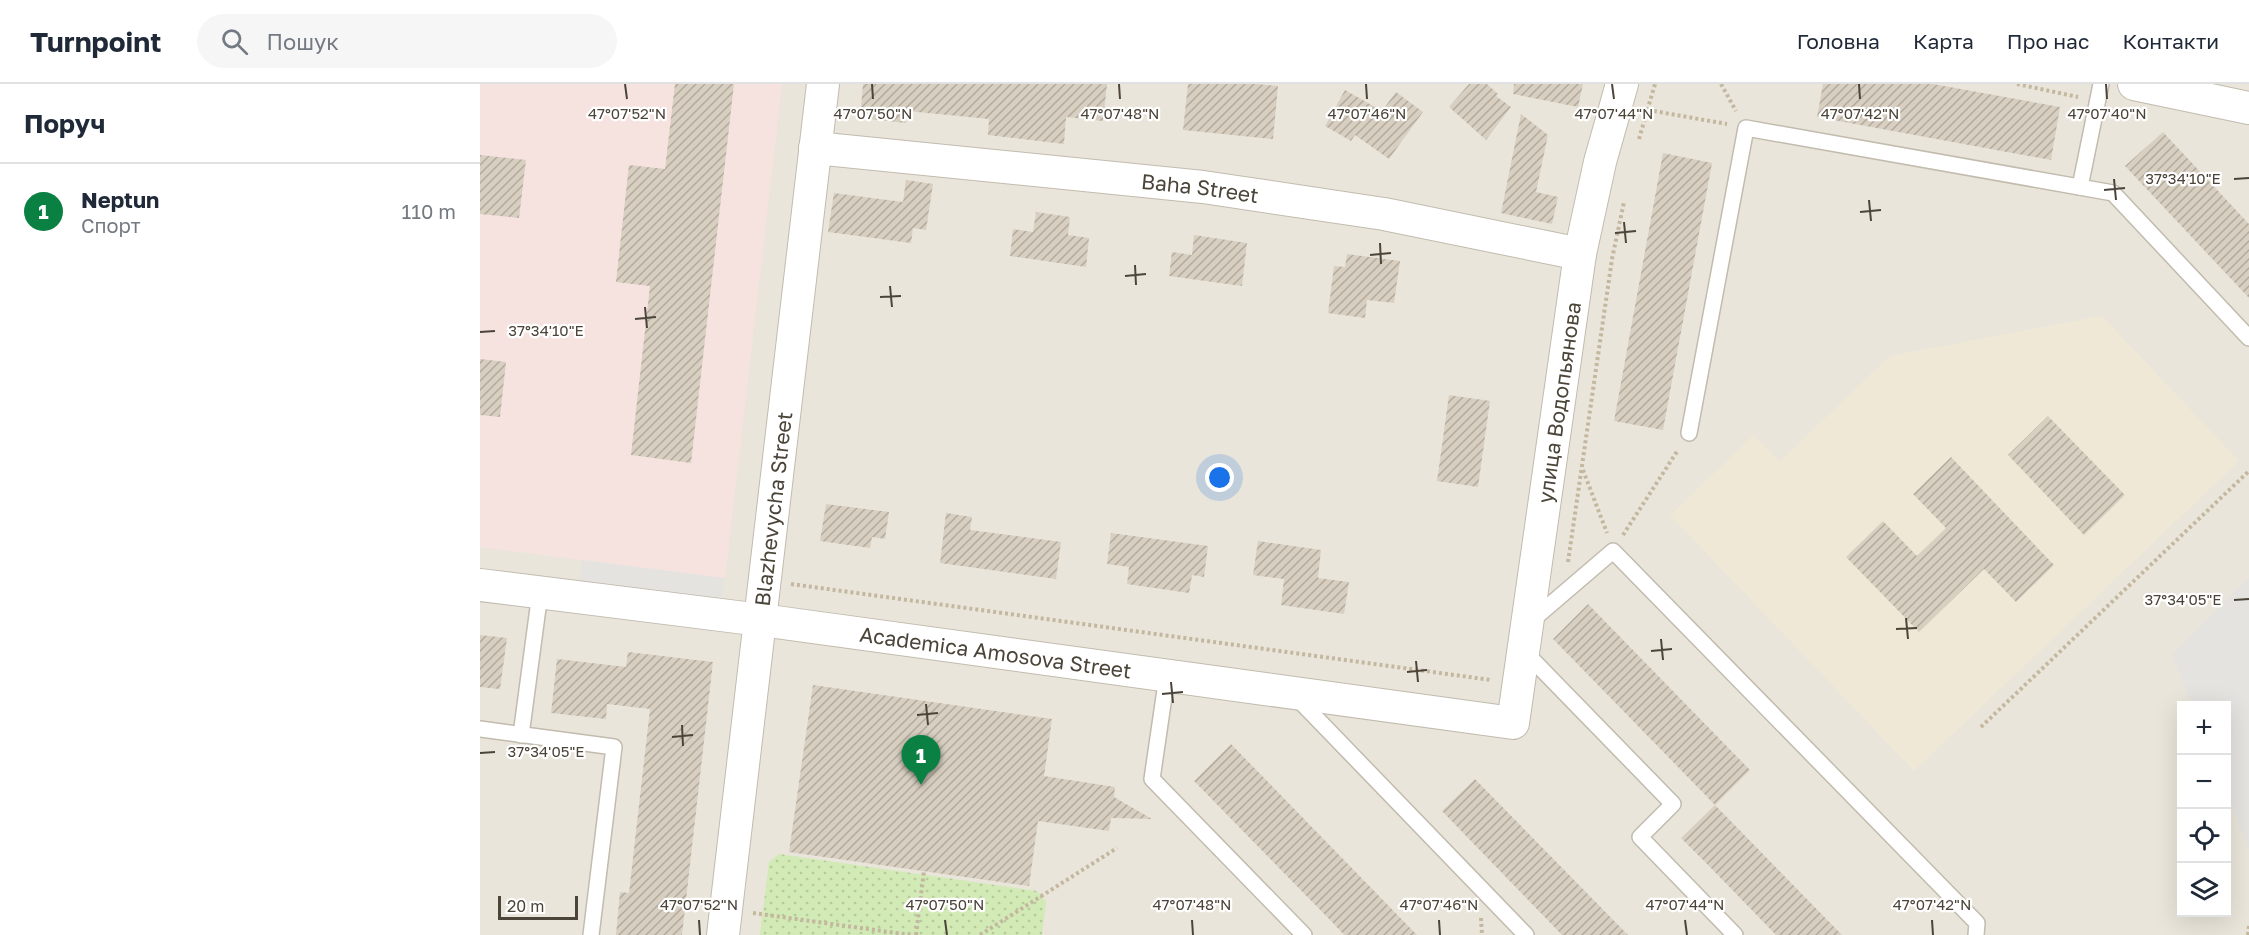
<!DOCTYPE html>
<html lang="uk">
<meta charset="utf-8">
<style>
body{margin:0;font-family:"Golos Text",sans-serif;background:#f6f6f7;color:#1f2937}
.controls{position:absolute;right:18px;bottom:18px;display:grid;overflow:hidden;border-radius:0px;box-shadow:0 6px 24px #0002}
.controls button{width:54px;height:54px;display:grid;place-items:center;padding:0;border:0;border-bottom:2px solid #e0e1e3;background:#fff;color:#1f2937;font:30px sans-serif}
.scale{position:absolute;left:18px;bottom:15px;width:80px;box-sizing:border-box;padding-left:6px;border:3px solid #4b4439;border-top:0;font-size:16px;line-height:21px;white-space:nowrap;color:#4b4439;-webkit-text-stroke:4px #fff;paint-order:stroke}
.you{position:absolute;left:740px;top:394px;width:21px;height:21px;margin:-15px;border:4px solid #fff;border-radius:50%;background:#1a73e8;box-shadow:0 0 0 9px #1a73e833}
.badge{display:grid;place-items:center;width:39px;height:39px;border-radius:50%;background:#0b8043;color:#fff;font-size:20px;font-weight:700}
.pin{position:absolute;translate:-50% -50px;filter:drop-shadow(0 2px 3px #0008)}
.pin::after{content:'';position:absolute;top:32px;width:21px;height:18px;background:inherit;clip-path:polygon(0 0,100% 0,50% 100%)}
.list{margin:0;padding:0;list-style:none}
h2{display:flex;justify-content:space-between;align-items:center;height:78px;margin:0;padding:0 24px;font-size:26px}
h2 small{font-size:20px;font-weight:400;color:#747a83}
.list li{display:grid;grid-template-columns:39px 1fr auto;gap:18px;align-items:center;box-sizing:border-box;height:96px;padding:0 24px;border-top:2px solid #e0e1e3}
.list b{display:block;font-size:22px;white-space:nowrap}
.list p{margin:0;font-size:20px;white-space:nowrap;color:#747a83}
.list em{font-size:20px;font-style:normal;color:#747a83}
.icon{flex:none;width:33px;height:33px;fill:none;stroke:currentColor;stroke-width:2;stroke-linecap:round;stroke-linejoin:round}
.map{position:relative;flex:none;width:1769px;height:851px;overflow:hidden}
header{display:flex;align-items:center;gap:36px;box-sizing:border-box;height:84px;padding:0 30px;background:#fff;border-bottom:2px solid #e0e1e3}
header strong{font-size:28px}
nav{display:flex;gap:33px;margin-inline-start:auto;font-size:21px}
.search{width:420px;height:54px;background:#f6f6f7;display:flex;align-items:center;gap:15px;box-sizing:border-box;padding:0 21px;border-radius:33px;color:#747a83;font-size:22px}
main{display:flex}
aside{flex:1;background:#fff}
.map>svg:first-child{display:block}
.residential{fill:#eae5da;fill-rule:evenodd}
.education{fill:#efe8d6}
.medical{fill:#f6e3e0}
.park{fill:url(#park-dots)}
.parking{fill:#e5e3e0}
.building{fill:url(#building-hatch)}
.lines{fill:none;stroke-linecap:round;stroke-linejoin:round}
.lane-casing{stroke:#c2bbae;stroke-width:18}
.street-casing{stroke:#c2bbae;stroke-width:34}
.path{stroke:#c4b79f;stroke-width:4;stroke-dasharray:3 3;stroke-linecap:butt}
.lane{stroke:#fff;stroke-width:15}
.street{stroke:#fff;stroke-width:32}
.ticks{fill:none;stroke:#4b4439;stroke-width:2}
.labels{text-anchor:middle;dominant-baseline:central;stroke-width:4.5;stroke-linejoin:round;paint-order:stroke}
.street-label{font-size:21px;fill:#4b4439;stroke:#fff}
.ticks-label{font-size:15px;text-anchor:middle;fill:#4b4439;stroke:#fff;stroke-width:4.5;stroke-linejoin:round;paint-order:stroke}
</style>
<header>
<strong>Turnpoint</strong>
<div class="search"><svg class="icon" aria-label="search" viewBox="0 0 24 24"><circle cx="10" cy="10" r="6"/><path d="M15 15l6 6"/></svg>Пошук</div>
<nav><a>Головна</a><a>Карта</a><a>Про нас</a><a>Контакти</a></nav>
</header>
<main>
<aside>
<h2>Поруч<small></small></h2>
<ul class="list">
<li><span class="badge">1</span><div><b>Neptun</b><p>Спорт</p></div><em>110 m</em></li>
</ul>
</aside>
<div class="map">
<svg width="1769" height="851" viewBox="0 0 1769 851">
<defs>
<pattern id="park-dots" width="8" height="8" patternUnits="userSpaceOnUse" patternTransform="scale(1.5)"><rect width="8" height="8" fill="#d2eab5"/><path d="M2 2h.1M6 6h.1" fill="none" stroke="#b6ca9c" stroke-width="1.8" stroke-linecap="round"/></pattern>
<pattern id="building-hatch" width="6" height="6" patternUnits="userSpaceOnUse" patternTransform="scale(1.5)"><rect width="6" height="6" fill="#d8cfc1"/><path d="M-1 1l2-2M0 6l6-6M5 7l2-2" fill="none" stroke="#b1aa9e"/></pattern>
</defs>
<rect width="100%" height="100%" fill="#f6f3ec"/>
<path class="residential" d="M0,0h1769v851h-1769zM1702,622h44v206h-44z"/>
<path class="education" d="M1622,232l137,145 -325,310 -244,-256 84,-80 26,26 110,-105z"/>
<path class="medical" d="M0,0h302l-57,494 -245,-31z"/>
<path class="park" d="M299,770l258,37 9,11 -4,33h-282l9,-73z"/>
<g class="parking">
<path d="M102,476l143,18 -5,37 -143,-17z"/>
<path d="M1769,493v273l-22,-57 -1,-87 -34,-1 -20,-50z"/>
</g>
<g class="building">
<path d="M195,0h59l-43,379 -60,-8 19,-169 -34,-4 13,-117 36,4z"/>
<path d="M383,0h244l-4,37 -37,-4 -2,27 -76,-9 1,-16 -82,-8 -1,12 -46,-5z"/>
<path d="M708,0h69l21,2 -5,53 -90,-9z"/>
<path d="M989,0h18l11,10 -2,2 15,11 -25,33 -37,-33z"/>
<path d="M1034,0h69l-5,23 -65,-13z"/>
<path d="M1343,0h110l127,23 -9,53 -234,-43z"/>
<path d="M865,6l37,21 14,-19 27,20 -34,47 -34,-24 -4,6 -26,-15z"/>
<path d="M1041,30l27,21 -12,57 22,5 -6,27 -51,-11z"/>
<path d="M1683,48l86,92v74l-124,-132z"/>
<path d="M1183,69l49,10 -49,267 -49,-9z"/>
<path d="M0,71l46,5 -7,58 -39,-4z"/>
<path d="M426,96l27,4 -7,46 -13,-2 -2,15 -83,-11 6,-39 69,9z"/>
<path d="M556,128l34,5 -2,18 21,3 -3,29 -76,-11 3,-27 20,3z"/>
<path d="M714,151l53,8 -5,43 -73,-10 3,-24 20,3z"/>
<path d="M867,170l53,7 -6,42 -27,-3 -2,18 -37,-5 6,-47 11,1z"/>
<path d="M0,275l26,3 -6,55 -20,-2z"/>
<path d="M969,311l41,6 -12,86 -41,-6z"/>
<path d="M1568,332l77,79 -41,40 -76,-80z"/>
<path d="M1471,373l103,108 -38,37 -32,-33 -65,63 -73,-75 37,-36 34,35 29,-28 -33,-34z"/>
<path d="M346,420l63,8 -4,27 -13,-2 -2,11 -50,-7z"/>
<path d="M466,429l26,4 -2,13 91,12 -5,37 -116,-16z"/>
<path d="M631,449l97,13 -4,31 -12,-2 -3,18 -62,-9 2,-17 -22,-3z"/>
<path d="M778,457l63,9 -3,28 31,4 -5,32 -63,-9 3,-26 -31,-4z"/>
<path d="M1108,520l162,166 -35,35 -162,-166z"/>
<path d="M0,551l27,3 -7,51 -20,-2z"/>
<path d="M148,568l85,10 -31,273h-66l4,-43 9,1 21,-184 -43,-5 -1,15 -55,-6 6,-54 69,8z"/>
<path d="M333,601l239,34 -8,57 71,11 -1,10 38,22 -41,-1 -2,13 -71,-10 -9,65 -240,-34z"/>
<path d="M751,660l186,191h-73l-11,-12 -139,-142z"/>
<path d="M995,695l153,156h-66l-93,-96 -27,-28z"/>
<path d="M1235,721l127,130h-66l-67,-69 -28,-28z"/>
</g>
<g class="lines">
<defs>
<g id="lane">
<path d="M1600,103l21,-103"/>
<path d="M1209,349l57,-305 367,65 136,145"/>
<path d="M1050,538l83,-71 364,372 -1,12"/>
<path d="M1043,566l150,154 -33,33 95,98"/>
<path d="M687,592l-15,103 152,156"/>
<path d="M816,613l230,238"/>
<path d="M0,645l134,18 -23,188"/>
<path d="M41,651l19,-142"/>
</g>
<g id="street">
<path d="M1654,0l115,24"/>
<path id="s1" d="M335,64l388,39 181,27 196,40"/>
<path id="s2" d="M0,501l281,35 752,103 67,-469 20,-92 22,-78"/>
<path id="s3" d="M243,851l100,-851"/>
</g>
</defs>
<use href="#lane" class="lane-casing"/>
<use href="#street" class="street-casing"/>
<g class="path">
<path d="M1241,0l15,27"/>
<path d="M1537,0l61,13"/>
<path d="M1168,26l79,14"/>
<path d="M1159,55l16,-55"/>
<path d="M1103,386l24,63"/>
<path d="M1143,451l55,-85"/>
<path d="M1088,478l44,-303 12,-57"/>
<path d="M311,500l700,96"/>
<path d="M1501,643l268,-256"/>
<path d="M273,829l158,22"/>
<path d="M1001,834l1,17"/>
<path d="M436,851l8,-64"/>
<path d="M500,851l137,-87"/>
<path d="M1768,851l1,-9"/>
</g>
<use href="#lane" class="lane"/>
<use href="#street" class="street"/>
</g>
<path class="ticks" d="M145,0l2,15M392,0l1,15M639,0l1,15M886,0l1,15M1132,0l2,15M1379,0l1,15M1626,0l1,15M1634,95l2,21M1754,95l15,-1M1624,106l21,-2M1389,116l2,21M1380,128l21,-2M1144,138l2,21M1135,149l21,-2M900,159l1,21M890,171l21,-2M655,181l1,20M645,192l21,-2M410,202l2,21M400,213l21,-1M165,223l2,21M155,235l21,-2M0,248l15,-1M1754,516l15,-1M1426,534l2,21M1416,545l21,-1M1181,555l2,21M1171,567l21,-2M936,577l2,21M927,588l20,-2M691,598l2,21M682,610l21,-2M446,620l2,21M437,631l21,-2M202,641l1,21M192,653l21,-2M0,669l15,-1M219,836l1,15M465,836l2,15M712,836l1,15M959,836l1,15M1205,836l2,15M1452,836l1,15"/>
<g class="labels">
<g class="street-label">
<text stroke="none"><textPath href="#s1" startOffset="387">Baha Street</textPath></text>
<text stroke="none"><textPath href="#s2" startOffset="1366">улица Водопьянова</textPath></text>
<text stroke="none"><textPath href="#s3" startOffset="429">Blazhevycha Street</textPath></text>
<text stroke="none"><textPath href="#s2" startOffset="520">Academica Amosova Street</textPath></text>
</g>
</g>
<g class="ticks-label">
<text x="147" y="35">47°07'52"N</text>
<text x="393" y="35">47°07'50"N</text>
<text x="640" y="35">47°07'48"N</text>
<text x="887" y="35">47°07'46"N</text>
<text x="1134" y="35">47°07'44"N</text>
<text x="1380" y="35">47°07'42"N</text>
<text x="1627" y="35">47°07'40"N</text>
<text x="1703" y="100">37°34'10"E</text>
<text x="66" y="252">37°34'10"E</text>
<text x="1703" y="521">37°34'05"E</text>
<text x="66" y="673">37°34'05"E</text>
<text x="219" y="826">47°07'52"N</text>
<text x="465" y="826">47°07'50"N</text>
<text x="712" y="826">47°07'48"N</text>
<text x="959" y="826">47°07'46"N</text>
<text x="1205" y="826">47°07'44"N</text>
<text x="1452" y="826">47°07'42"N</text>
</g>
</svg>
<div class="controls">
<button>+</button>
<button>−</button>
<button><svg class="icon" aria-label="locate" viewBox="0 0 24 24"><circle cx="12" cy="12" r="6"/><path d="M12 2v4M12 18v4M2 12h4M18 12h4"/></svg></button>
<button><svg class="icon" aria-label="layers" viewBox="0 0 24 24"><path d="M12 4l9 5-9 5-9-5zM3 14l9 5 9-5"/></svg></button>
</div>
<div class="scale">20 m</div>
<div class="you"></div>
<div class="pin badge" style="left:441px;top:701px">1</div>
</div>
</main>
